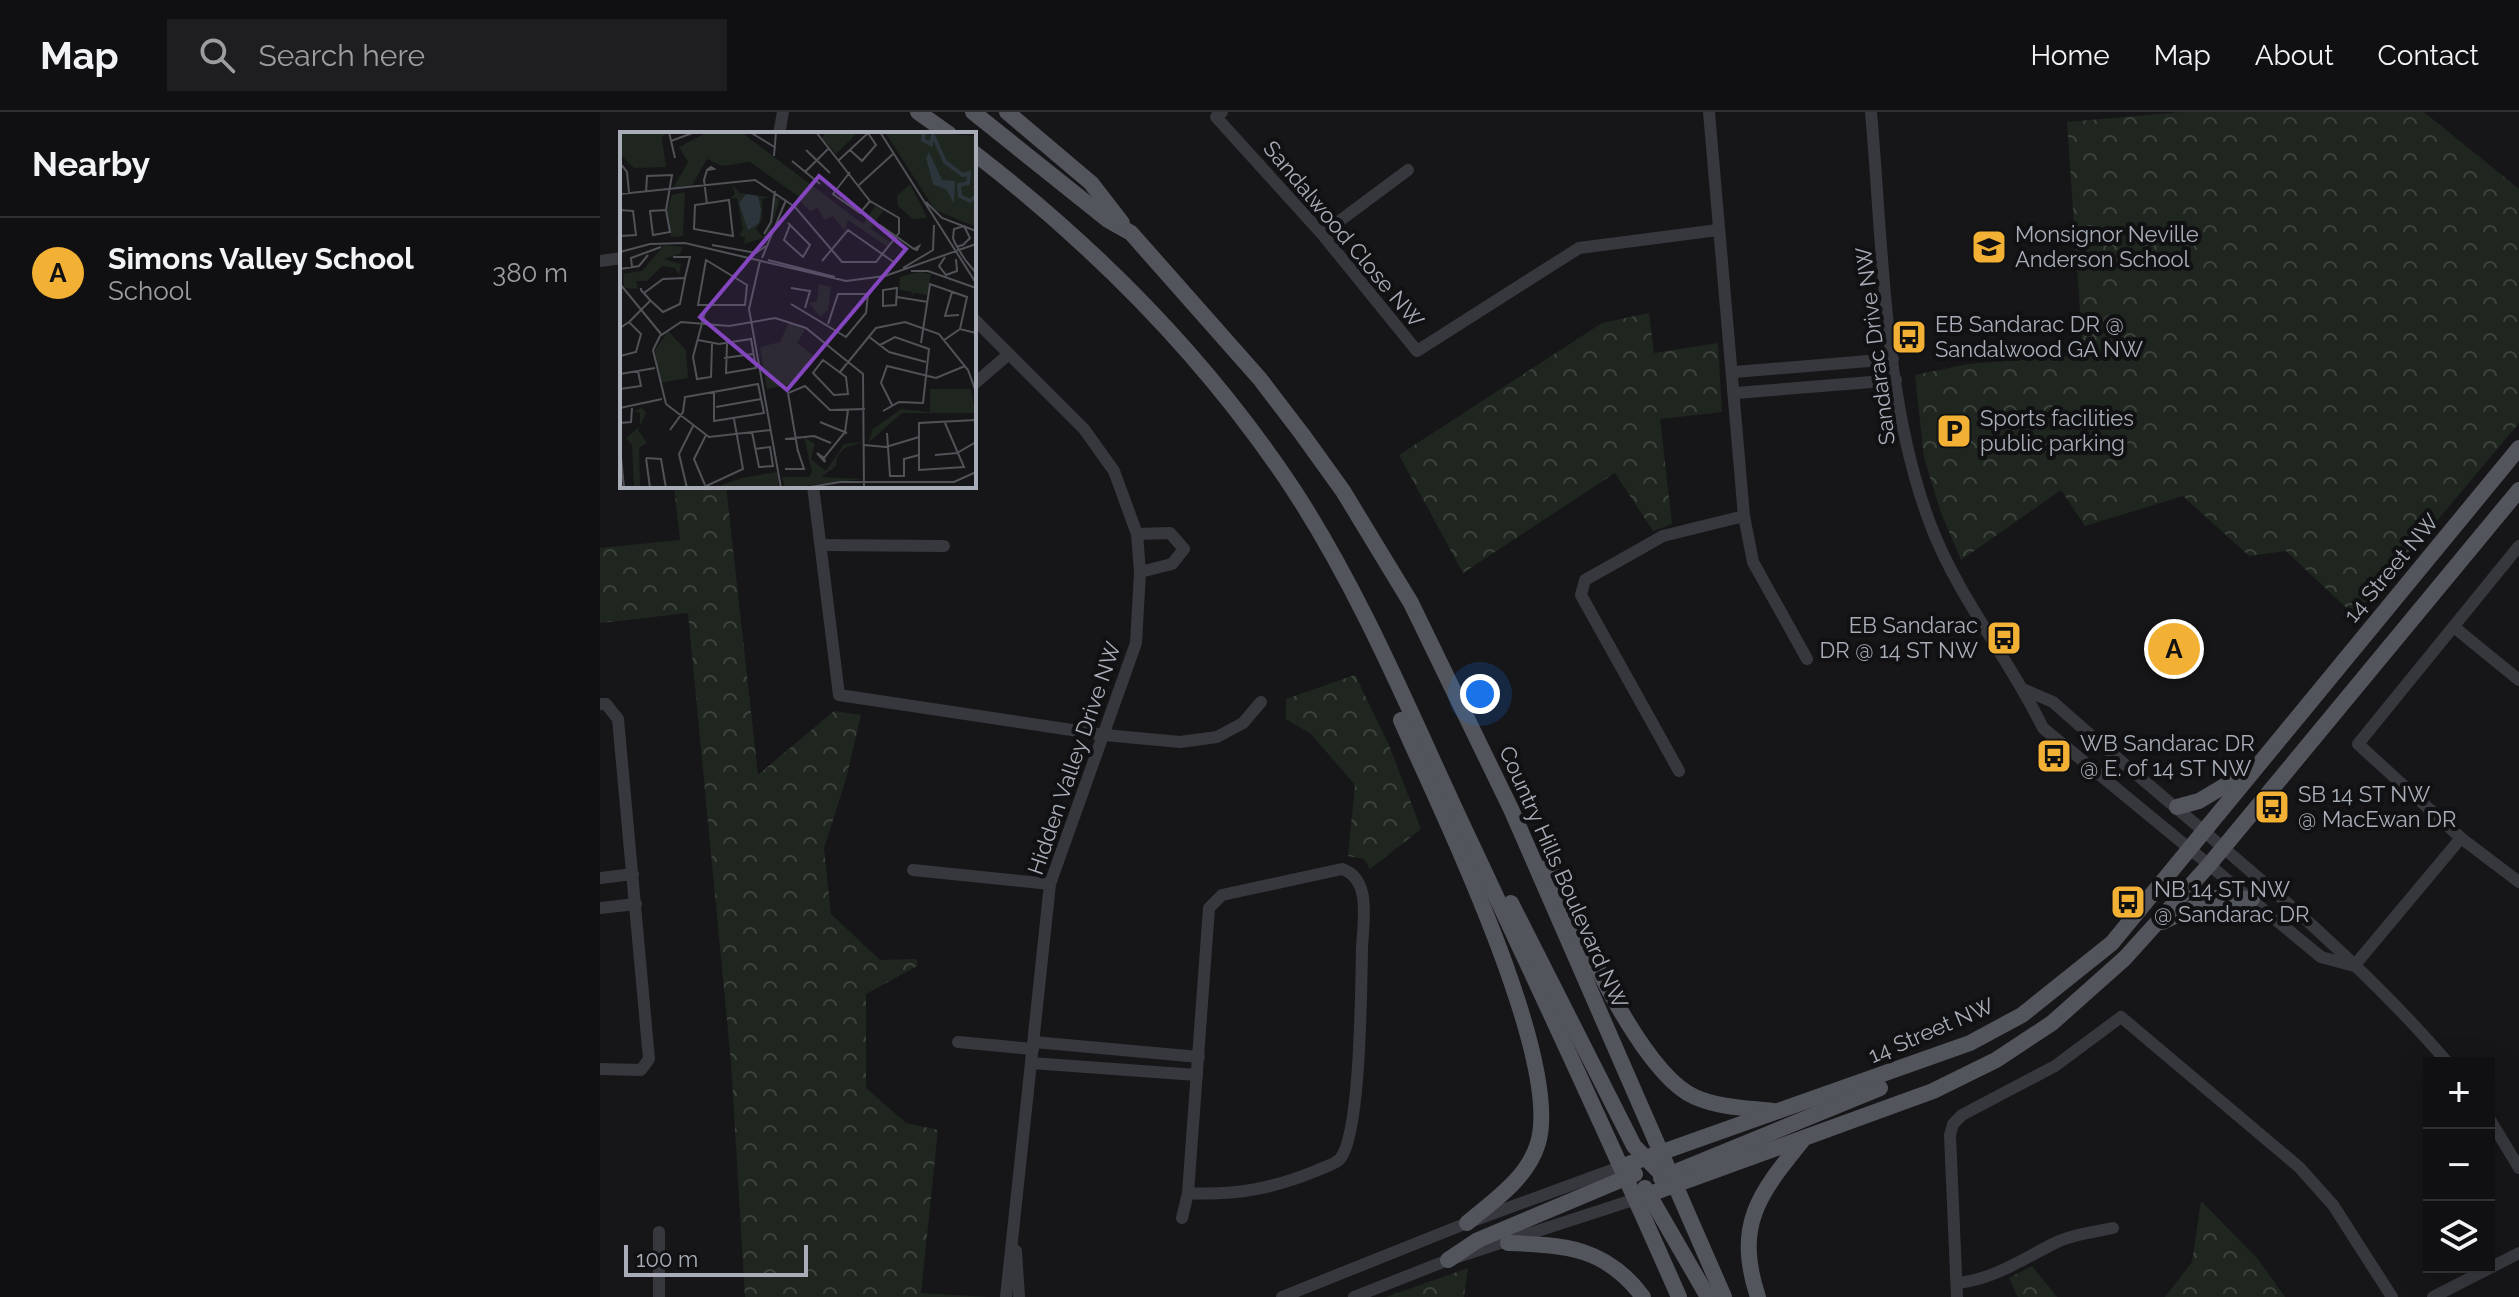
<!DOCTYPE html>
<meta charset="utf-8">
<style>
body{margin:0;font-family:Raleway,sans-serif;background:#1e1e20;color:#f1f3f6}
.controls{position:absolute;right:24px;bottom:24px;display:grid;overflow:hidden;border-radius:0px;box-shadow:0 8px 32px #0002}
.controls button{width:72px;height:72px;display:grid;place-items:center;padding:0;border:0;border-bottom:2px solid #303032;background:#101012;color:#f1f3f6;font:40px sans-serif}
.scale{position:absolute;left:24px;bottom:20px;width:184px;box-sizing:border-box;padding-left:8px;border:4px solid #a8adb8;border-top:0;font-size:22px;line-height:28px;white-space:nowrap;color:#a8adb8;-webkit-text-stroke:6px #111113;paint-order:stroke}
.you{position:absolute;left:880px;top:582px;width:28px;height:28px;margin:-20px;border:6px solid #fff;border-radius:50%;background:#1a73e8;box-shadow:0 0 0 12px #1a73e833}
.badge{display:grid;place-items:center;width:52px;height:52px;border-radius:50%;background:#f2b134;color:#111;font-size:26px;font-weight:700}
.pin{position:absolute;translate:-50% -50%;border:4px solid #fff;box-shadow:0 2px 8px #0006}
.list{margin:0;padding:0;list-style:none}
h2{display:flex;justify-content:space-between;align-items:center;height:104px;margin:0;padding:0 32px;font-size:34px}
h2 small{font-size:26px;font-weight:400;color:#9c9d9f}
.list li{display:grid;grid-template-columns:52px 1fr auto;gap:24px;align-items:center;box-sizing:border-box;height:112px;padding:0 32px;border-top:2px solid #303032}
.list b{display:block;font-size:30px;white-space:nowrap}
.list p{margin:0;font-size:26px;white-space:nowrap;color:#9c9d9f}
.list em{font-size:26px;font-style:normal;color:#9c9d9f}
.icon{flex:none;width:44px;height:44px;fill:none;stroke:currentColor;stroke-width:2;stroke-linecap:round;stroke-linejoin:round}
.map{position:relative;flex:none;width:1919px;height:1185px;overflow:hidden}
header{display:flex;align-items:center;gap:48px;box-sizing:border-box;height:112px;padding:0 40px;background:#101012;border-bottom:2px solid #303032}
header strong{font-size:38px}
nav{display:flex;gap:44px;margin-inline-start:auto;font-size:28px}
.search{width:560px;height:72px;background:#1e1e20;display:flex;align-items:center;gap:20px;box-sizing:border-box;padding:0 28px;border-radius:0px;color:#9c9d9f;font-size:30px}
main{display:flex}
aside{flex:1;background:#101012}
.map>svg:first-child{display:block}
.park{fill:url(#park-crowns)}
.lines{fill:none;stroke-linecap:round;stroke-linejoin:round}
.minor{stroke:#37383d;stroke-width:12}
.major{stroke:#53555c;stroke-width:16}
.labels{text-anchor:middle;dominant-baseline:central;stroke-width:8;stroke-linejoin:round;paint-order:stroke}
.street-label{font-size:22px;fill:#a8adb8;stroke:#111113}
.poi-label{font-size:22px;fill:#a8adb8;stroke:#111113;text-anchor:start}
.inset-river{fill:none;stroke:#2c353c;stroke-width:4}
.inset-road{fill:none;stroke:#505258;stroke-width:2}
.view{fill:#8446be;fill-opacity:0.15;stroke:#8446be;stroke-width:4}
.inset-edge{fill:none;stroke:#a8adb8;stroke-width:4}
</style>
<header>
<strong>Map</strong>
<div class="search"><svg class="icon" aria-label="search" viewBox="0 0 24 24"><circle cx="10" cy="10" r="6"/><path d="M15 15l6 6"/></svg>Search here</div>
<nav><a>Home</a><a>Map</a><a>About</a><a>Contact</a></nav>
</header>
<main>
<aside>
<h2>Nearby<small></small></h2>
<ul class="list">
<li><span class="badge">A</span><div><b>Simons Valley School</b><p>School</p></div><em>380 m</em></li>
</ul>
</aside>
<div class="map">
<svg width="1919" height="1185" viewBox="0 0 1919 1185">
<defs>
<pattern id="park-crowns" width="20" height="18" patternUnits="userSpaceOnUse" patternTransform="scale(2)"><rect width="20" height="18" fill="#1e261f"/><path d="M2 6a3 3 0 1 1 6 0M12 15a3 3 0 1 1 6 0" fill="none" stroke="#3c433d"/></pattern>
</defs>
<rect width="100%" height="100%" fill="#161618"/>
<g class="park">
<path d="M1582,0h242l95,77v234l-163,194 -70,-66 -37,5 -66,-60 -98,30 -24,-36 -100,70 -20,-47 -17,-55 -9,-83 53,-11 115,-9 -16,-233z"/>
<path d="M1049,201l5,40 64,-10 4,69 -62,7 12,105 -19,7 -38,-58 -152,100 -64,-118 203,-132z"/>
<path d="M74,374h52l32,289 76,-64 27,4 -15,64 -22,69 7,66 49,46 37,-1v7l-51,28v94l40,35 32,7 -17,163 68,4h-244l-14,-235 -43,-449 -88,10v-75l80,-8z"/>
<path d="M755,563l34,70 32,84 -51,40 -6,-10 -16,-3 7,-71 -44,-51 -25,-15v-20z"/>
<path d="M1601,1089l56,57 28,39h-120l27,-35z"/>
<path d="M1432,1154l25,31h-39l-9,-19z"/>
<path d="M868,1156l-4,29h-78z"/>
</g>
<g class="lines">
<g class="minor">
<path d="M622,0l-6,5 106,117 95,117 162,-103 139,-18"/>
<path d="M1109,0l35,404 9,46 54,97"/>
<path d="M1271,0c12,133 12,290 60,414 28,73 78,132 112,202l278,229 33,9"/>
<path d="M179,22l4,-22"/>
<path d="M722,122l86,-64"/>
<path d="M0,149l22,-3"/>
<path d="M374,207l110,110 30,42 23,63 3,38 -4,71 -86,241 -44,413"/>
<path d="M1134,260l159,-13"/>
<path d="M374,272l35,-30"/>
<path d="M1136,281l160,-13"/>
<path d="M213,374l26,209 266,40 75,7 37,-5 26,-14 18,-21"/>
<path d="M537,422l33,-1 14,16 -12,15 -32,8"/>
<path d="M221,433l123,1"/>
<path d="M1919,434l-161,198 103,94 58,44"/>
<path d="M1854,515l65,53"/>
<path d="M1425,578l28,12c134,120 278,225 395,361"/>
<path d="M0,592h6l12,15 31,340 -8,11 -41,-1"/>
<path d="M1079,659l-98,-176 4,-15 78,-44 81,-20"/>
<path d="M313,758l137,14"/>
<path d="M0,766l33,-4"/>
<path d="M0,796l36,-4"/>
<path d="M1754,854l107,-128"/>
<path d="M358,930l75,7"/>
<path d="M434,930l165,15"/>
<path d="M431,951l166,12"/>
<path d="M1889,1006l30,50"/>
<path d="M582,1106l6,-25 21,-285 13,-13 120,-26c30,10 21,52 20,80 -1,38 -1,185 -22,210 -5,5 -15,8 -22,11 -43,18 -83,26 -130,23"/>
<path d="M59,1120v65"/>
<path d="M416,1139l3,46"/>
<path d="M1358,1171c37,-4 66,-25 99,-41 16,-8 38,-10 56,-14"/>
<path d="M682,1185l185,-74 156,-57"/>
<path d="M754,1185l94,-37 188,-61"/>
<path d="M1357,1185l-7,-162 3,-11 9,-9 93,-49 66,-49 178,150 34,38 59,92"/>
<path d="M1833,1185l86,-44"/>
</g>
<g class="major">
<path d="M318,0l31,22"/>
<path d="M373,0l135,108 23,13 129,146 42,55 41,57 68,112 100,206 213,488"/>
<path d="M407,0l84,71 31,40"/>
<path d="M374,41c123,95 233,206 319,336 72,110 122,236 178,354 71,151 141,302 208,454"/>
<path d="M801,608c38,87 162,338 137,423 -10,35 -45,58 -71,80"/>
<path d="M1577,695l22,-6 47,-28"/>
<path d="M948,755c28,56 91,206 147,230 25,11 52,11 78,14"/>
<path d="M911,791l123,243 39,40"/>
<path d="M1562,810l52,-24 38,1"/>
<path d="M1023,1054l347,-123 52,-28 90,-72 407,-495"/>
<path d="M1061,1066l219,-90"/>
<path d="M1045,1076l63,109"/>
<path d="M1036,1087l297,-108 63,-31 56,-37 73,-65 84,-93 310,-375"/>
<path d="M908,1131c57,2 98,4 135,54"/>
<path d="M848,1148l30,-20 157,-66"/>
<path d="M1158,1185c-24,-72 1,-103 44,-156"/>
</g>
</g>
<defs>
<symbol id="school-square" viewBox="-11 -11 22 22"><rect x="-9" y="-9" width="18" height="18" rx="4" fill="#f2b134" stroke="#111113"/><path d="M0-5L7-2L0 1L-7-2ZM-4 1L0 2.5L4 1V4Q0 6-4 4Z" fill="#111"/></symbol>
<symbol id="bus-square" viewBox="-11 -11 22 22"><rect x="-9" y="-9" width="18" height="18" rx="4" fill="#f2b134" stroke="#111113"/><path d="M-5-6H5V4H4V6H2V4H-2V6H-4V4H-5ZM-3.5-4V0h7V-4ZM-3.5 1.2v1.5H-2V1.2ZM2 1.2v1.5H3.5V1.2Z" fill="#111"/></symbol>
<symbol id="parking-square" viewBox="-11 -11 22 22"><rect x="-9" y="-9" width="18" height="18" rx="4" fill="#f2b134" stroke="#111113"/><path d="M-3.5-5.5H1a3.5 3.5 0 0 1 0 7H-1V5.5H-3.5ZM-1-3.4V-.6H.8a1.4 1.4 0 0 0 0-2.8Z" fill="#111"/></symbol>
</defs>
<g fill-rule="evenodd">
<use href="#school-square" x="1369" y="115" width="40" height="40"/>
<use href="#bus-square" x="1289" y="205" width="40" height="40"/>
<use href="#parking-square" x="1334" y="299" width="40" height="40"/>
<use href="#bus-square" x="1384" y="506" width="40" height="40"/>
<use href="#bus-square" x="1434" y="624" width="40" height="40"/>
<use href="#bus-square" x="1652" y="675" width="40" height="40"/>
<use href="#bus-square" x="1508" y="770" width="40" height="40"/>
</g>
<g class="labels">
<g class="street-label">
<text transform="translate(744 122) rotate(50)">Sandalwood Close NW</text>
<text transform="translate(1275 234) rotate(-97)">Sandarac Drive NW</text>
<text transform="translate(1791 456) rotate(-50)">14 Street NW</text>
<text transform="translate(474 646) rotate(-71)">Hidden Valley Drive NW</text>
<text transform="translate(964 765) rotate(66)">Country Hills Boulevard NW</text>
<text transform="translate(1331 918) rotate(-23)">14 Street NW</text>
</g>
<g class="poi-label">
<text x="1415" y="122">Monsignor Neville<tspan x="1415" dy="25">Anderson School</tspan></text>
<text x="1335" y="212">EB Sandarac DR @<tspan x="1335" dy="25">Sandalwood GA NW</tspan></text>
<text x="1380" y="306">Sports facilities<tspan x="1380" dy="25">public parking</tspan></text>
<text x="1378" y="513" text-anchor="end">EB Sandarac<tspan x="1378" dy="25">DR @ 14 ST NW</tspan></text>
<text x="1480" y="631">WB Sandarac DR<tspan x="1480" dy="25">@ E. of 14 ST NW</tspan></text>
<text x="1698" y="682">SB 14 ST NW<tspan x="1698" dy="25">@ MacEwan DR</tspan></text>
<text x="1554" y="777">NB 14 ST NW<tspan x="1554" dy="25">@ Sandarac DR</tspan></text>
</g>
</g>
<g transform="translate(20 20)">
<rect width="356" height="356" fill="#161618"/>
<path d="M265,0h44l16,30 24,11 -1,9 8,4v41l-41,-17z" fill="#1e261f"/>
<path d="M0,0h48l-6,5 4,30 -32,1 -14,-14zM88,0h33l122,92 12,-18 9,4 -14,18 21,15 -3,4 -40,-27 -3,11 -12,-15 -9,4 -6,-12 -8,3 -11,-11 -4,4 3,-8 -48,-34 -28,4 -15,-7 -15,26 -19,3 15,-26 -9,-15zM206,0h32l-22,22 -14,-16zM309,0l47,4v50l-8,-4v-9l-6,2 -17,-13zM290,52l11,21 6,13 -14,1 -15,-13 -1,-10zM112,53l8,8 30,4 -8,2v20l-6,10 7,8 9,-14v-27l8,3 -13,42 -4,-3 -19,6 1,-7 -6,-1 4,-7 -6,-31 -7,1 5,-5zM65,60l-2,44 -12,1 -4,-26 5,-16zM44,113l19,2 -3,7 -16,5 17,5 -2,11 -4,-7 -13,-2 -15,15h-11l2,8 -14,-1 -1,-14 19,-3zM299,140l12,2 -4,21 -13,-2 -3,5 1,-6 -13,-2 1,-13zM199,152l12,3 -3,23 -8,7 -11,-14 8,-2zM169,190l16,8 -8,13 18,14 -19,26 -29,6 -7,-42 20,-5zM48,199l18,19 2,28 -28,5 -5,-33zM310,257h41l4,24h-73l-34,30 5,-14 28,-20 29,3zM22,276l4,5 -8,17 9,13 -8,5 1,40h-6l-2,-43 -6,-7 14,-12v-13l-6,-2zM184,305l11,7 -4,15 15,12 18,-27 19,-2 -17,5 -9,9 -1,10 -15,11 42,2 -78,9 -3,-11h27l3,-5zM157,340l2,16h-66l29,-10z" fill="#1e261f"/>
<path d="M309,20l13,28 13,1 -1,23 -7,-14 -14,-6 -7,-26zM126,62l12,2 3,14 -2,13 -11,7 -9,-27z" fill="#2c353c"/>
<path class="inset-river" d="M304,0l-1,8 8,4 2,-9 12,27 18,13 6,-2 -1,10 -9,2 1,11 10,5 6,-5"/>
<path class="inset-road" d="M49,0l6,26M130,0l26,16M260,0l96,151M51,9l24,-9M186,18l24,23M154,24l2,-24M219,28l29,-27 8,12 -14,16 -12,-11M172,29l28,23M0,31l7,9 2,21M185,40l23,-23M230,40l-17,22 27,19 10,-12M239,53l34,-31M26,61l1,-17 25,-1 -6,35 -16,1 3,24 17,-3 -4,-22M0,62l135,-14 40,27 47,55h34l23,-29v-15l-29,-17 -54,-69M109,68l4,36 -39,-7 1,-24zM306,70l16,16 34,13M87,72l-3,-24 3,-10 7,-1 -3,-2 -4,3M0,78l13,1 3,24 -16,1M168,91l22,22 -7,12 -19,-17 6,-15M265,97l-5,-4 34,24 5,-3 -2,4 -3,-1M144,102l7,-12 4,-31M92,113l44,8 10,-7M337,115l2,-1 4,-1 7,-7 -6,-12 -10,3 -1,9 2,5 7,12 4,6 10,12M0,120l30,-8 35,-1 161,38 39,-5 91,-32M53,125h17l-5,21M325,125l-6,9 7,9 11,-4 -1,-12M142,126l24,-58M86,128l41,25 -2,20h-47zM148,128l67,17M140,129l-11,48 32,179M202,129l26,-31 47,33M12,135l-1,-9 30,-11M283,136l30,-18 1,-25M0,137l19,-3 9,-11M291,139h17l48,17M0,152l41,50M21,156v2l9,10 13,12 17,-8 5,-26 -22,1 -19,14M171,156l19,3 -5,17M277,156l-1,17 -13,1v-16zM332,160l-7,24 14,-1M277,165l31,5M171,172l55,33 20,-24 2,-19h-30l-10,30M86,176l-13,49 4,22 14,-2 1,-33M155,186l31,10 57,46 1,114M9,190l21,-21M0,196l9,-6 12,12 -5,18 -16,4M248,204l21,16 37,10M78,208l21,4 32,-5 5,29 -30,5 1,-29M324,208l16,-11 16,4M301,211l9,-59 37,13 -7,32M260,213l15,-8 34,12 -6,54 -24,-1 -16,9M104,226l29,-4M203,228l23,17 2,17 -14,1 -21,-22zM220,240l36,-44 29,-6 34,12 29,36 8,22M0,242l35,-6M0,257l21,-3 -3,-15M272,273l-11,-22 6,-17 49,12 29,-12M96,275l45,-8M0,276l42,-9M200,290l27,11M0,291l11,-1 1,-14M325,291l19,44 -45,3v-47l57,-3M50,298l13,-18 2,-15 6,-1 67,-12 6,29 -50,8v-29M150,298l-61,7 -43,-33 -13,-54 7,-14 21,-14 48,4 46,-8M132,300l7,35 14,-1 -3,-19 -15,2M267,301l3,43h14v-17l15,-4M165,307l29,-3 17,7M244,313l22,2 33,-10M0,314l4,42M178,320l-10,-59 17,-7 25,24 35,-1M315,323l22,-2 19,-11M26,326l15,1 5,29M26,326l4,30M204,326l1,4 -8,-9 7,5 21,-26 3,-22M165,337h19l-6,-18M85,353l-11,-26 12,-24M67,356l-8,-34 14,-28M82,356l41,-19 -9,-50M184,356l36,-6h114l22,-10"/>
<path class="view" d="M199,44l87,73 -119,141 -87,-73z"/>
<rect width="356" height="356" class="inset-edge"/>
</g>
</svg>
<div class="controls">
<button>+</button>
<button>−</button>
<button><svg class="icon" aria-label="layers" viewBox="0 0 24 24"><path d="M12 4l9 5-9 5-9-5zM3 14l9 5 9-5"/></svg></button>
</div>
<div class="scale">100 m</div>
<div class="you"></div>
<div class="pin badge" style="left:1574px;top:537px">A</div>
</div>
</main>
